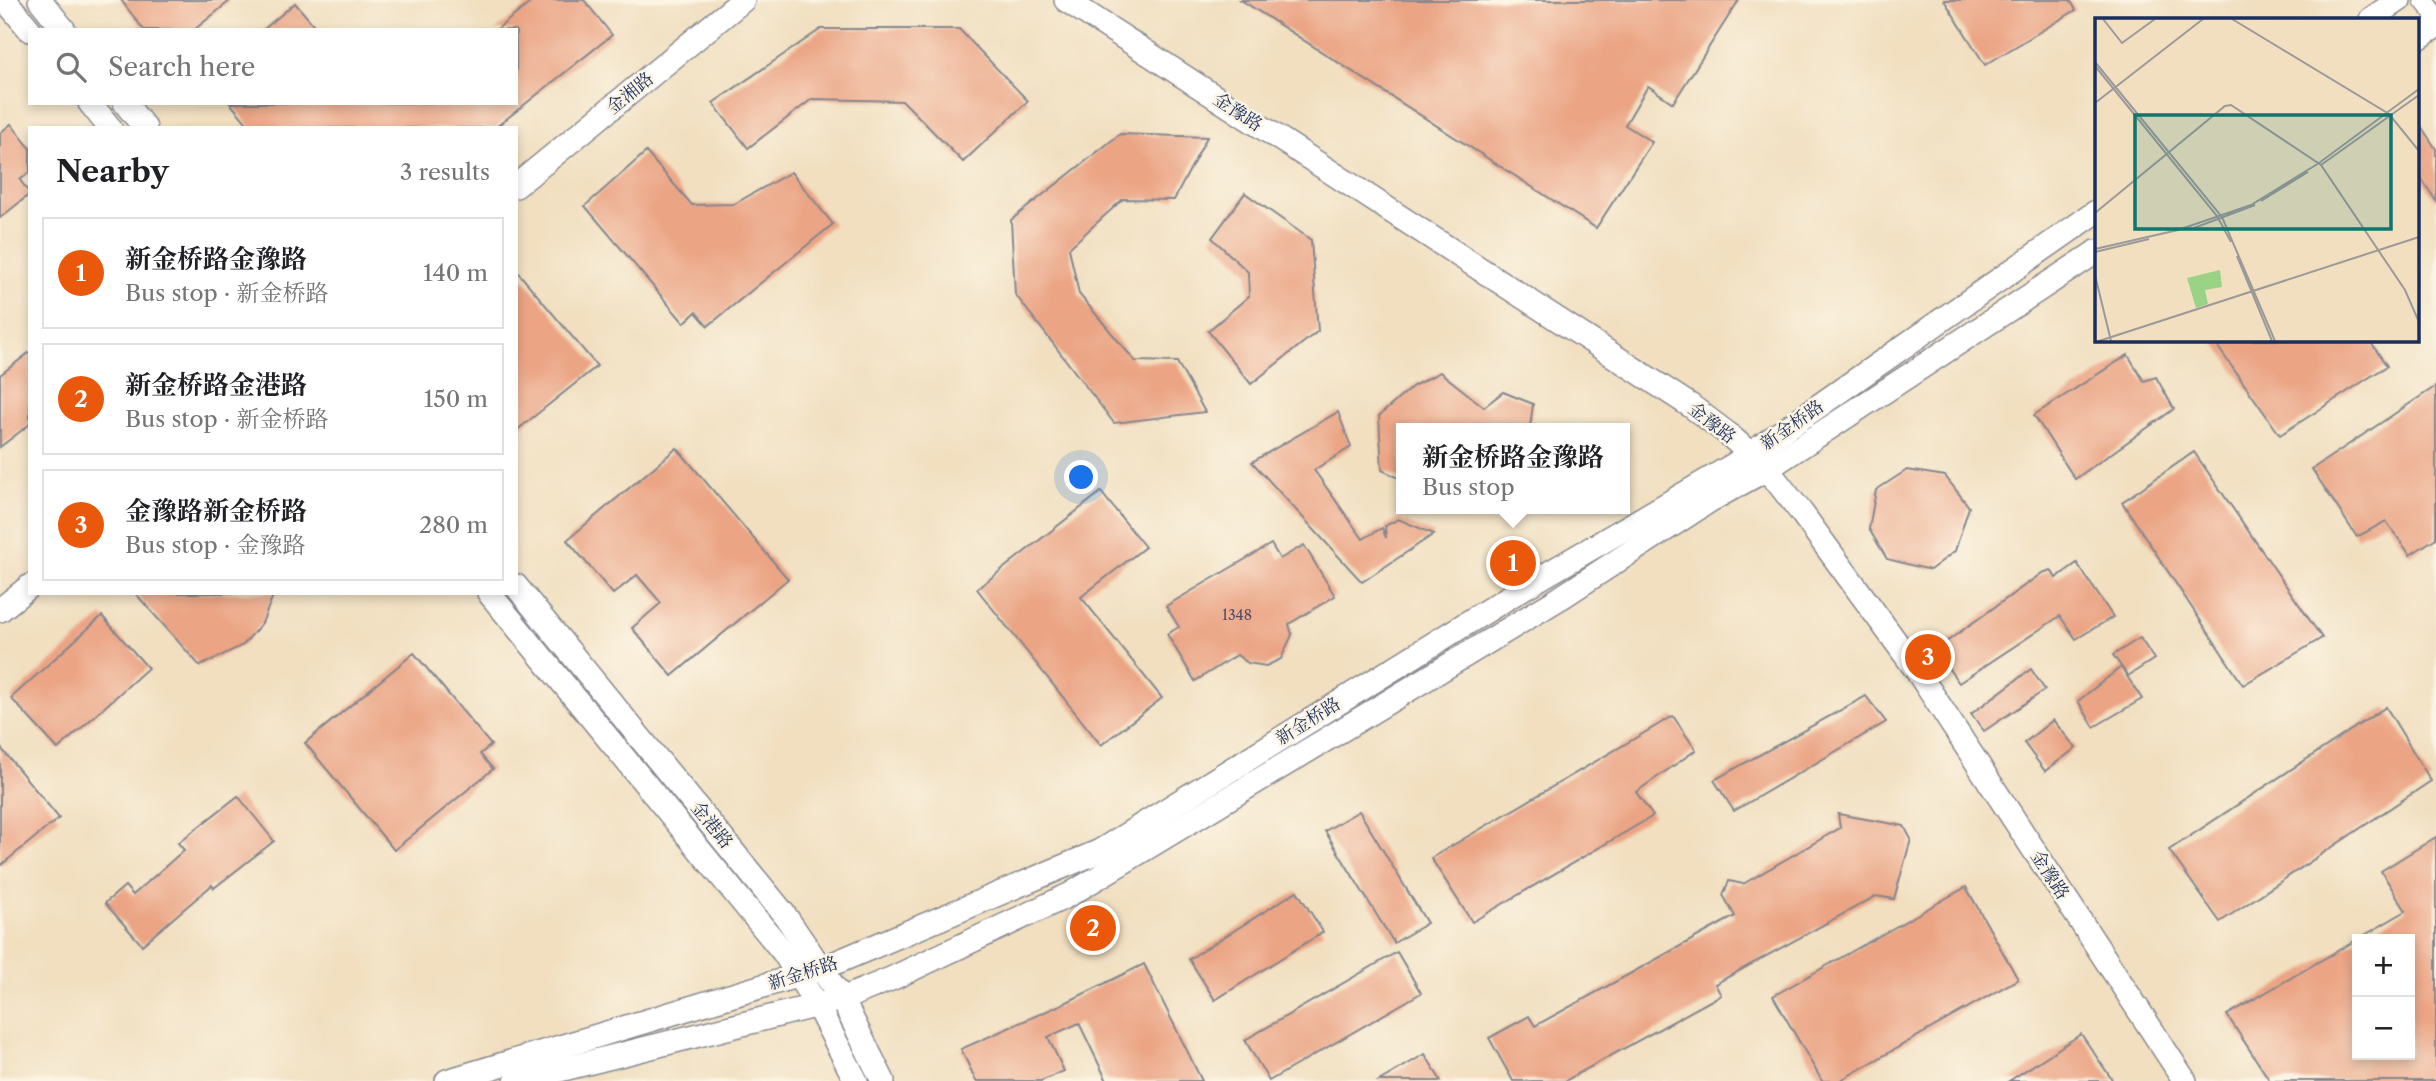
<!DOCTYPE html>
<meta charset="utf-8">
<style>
body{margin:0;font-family:"Libre Caslon Text","Noto Serif SC",serif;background:#f6f6f6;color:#202124}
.controls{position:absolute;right:21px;bottom:21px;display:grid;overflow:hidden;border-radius:0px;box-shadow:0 4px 10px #0003}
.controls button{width:63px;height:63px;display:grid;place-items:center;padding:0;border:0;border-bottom:2px solid #e0e0e0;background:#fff;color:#202124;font:35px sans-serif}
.you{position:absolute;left:1082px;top:478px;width:24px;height:24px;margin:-18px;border:5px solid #fff;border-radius:50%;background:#1a73e8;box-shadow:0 0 0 10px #1a73e833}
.badge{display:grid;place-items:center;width:46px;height:46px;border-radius:50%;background:#ea580c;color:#fff;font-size:23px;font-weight:700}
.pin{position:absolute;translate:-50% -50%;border:4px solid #fff;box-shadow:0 2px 7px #0006}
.popup{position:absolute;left:1396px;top:423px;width:234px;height:91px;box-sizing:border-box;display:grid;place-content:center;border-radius:0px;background:#fff;filter:drop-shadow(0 2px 5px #0005);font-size:23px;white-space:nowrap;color:#757577}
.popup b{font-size:26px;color:#202124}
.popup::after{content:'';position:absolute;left:50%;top:100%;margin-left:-14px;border:14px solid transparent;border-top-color:#fff}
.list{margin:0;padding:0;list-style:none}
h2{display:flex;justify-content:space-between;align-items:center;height:91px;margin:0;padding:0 28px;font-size:30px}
h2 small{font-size:23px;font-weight:400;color:#757577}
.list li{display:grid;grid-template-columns:46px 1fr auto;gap:21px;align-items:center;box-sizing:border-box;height:112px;margin:0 14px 14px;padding:0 14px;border:2px solid #e0e0e0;border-radius:0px}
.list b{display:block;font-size:26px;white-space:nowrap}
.list p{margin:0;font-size:23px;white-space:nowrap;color:#757577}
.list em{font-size:23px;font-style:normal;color:#757577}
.icon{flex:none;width:38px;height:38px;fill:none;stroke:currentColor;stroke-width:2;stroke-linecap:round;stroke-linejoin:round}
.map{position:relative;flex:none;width:2436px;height:1081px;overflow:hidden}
.search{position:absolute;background:#fff;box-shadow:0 4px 10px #0003;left:28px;top:28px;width:490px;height:77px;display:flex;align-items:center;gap:18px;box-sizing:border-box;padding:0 24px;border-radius:0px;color:#757577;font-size:26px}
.panel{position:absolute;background:#fff;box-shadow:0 4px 10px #0003;left:28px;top:126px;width:490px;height:469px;border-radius:0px}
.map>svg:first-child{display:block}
.building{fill:#eba484;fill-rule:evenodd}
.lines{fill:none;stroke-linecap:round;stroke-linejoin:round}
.minor-casing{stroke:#86878f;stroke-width:21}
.tertiary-casing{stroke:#86878f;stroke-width:26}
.minor{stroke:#fff;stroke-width:18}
.tertiary{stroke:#fff;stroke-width:23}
.labels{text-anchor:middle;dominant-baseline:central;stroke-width:5;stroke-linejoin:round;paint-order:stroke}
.number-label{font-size:14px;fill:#4f4c68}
.street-label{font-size:18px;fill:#1b2f5e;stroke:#fcf5e5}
.inset-road{fill:none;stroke:#9b9999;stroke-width:2}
.view{fill:#0f766e;fill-opacity:0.15;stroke:#0f766e;stroke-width:3.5}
.inset-edge{fill:none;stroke:#1b2f5e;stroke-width:3.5}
</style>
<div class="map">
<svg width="2436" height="1081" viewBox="0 0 2436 1081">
<rect width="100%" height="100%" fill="#fcf5e5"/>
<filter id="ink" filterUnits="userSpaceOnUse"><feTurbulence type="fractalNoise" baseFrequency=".0143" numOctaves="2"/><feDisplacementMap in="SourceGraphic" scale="14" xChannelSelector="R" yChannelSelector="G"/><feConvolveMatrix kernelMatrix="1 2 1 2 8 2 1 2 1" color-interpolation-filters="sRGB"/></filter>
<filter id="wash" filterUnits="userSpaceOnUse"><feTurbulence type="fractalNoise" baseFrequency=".00686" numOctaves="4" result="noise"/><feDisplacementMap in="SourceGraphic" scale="28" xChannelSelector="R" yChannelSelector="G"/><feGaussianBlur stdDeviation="1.57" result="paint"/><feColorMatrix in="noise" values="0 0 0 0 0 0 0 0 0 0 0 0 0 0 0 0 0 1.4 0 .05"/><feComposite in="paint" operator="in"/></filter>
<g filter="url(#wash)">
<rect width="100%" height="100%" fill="#f1dfc0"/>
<g id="blocks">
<g class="building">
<path d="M121,0h110l-37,30h-50z"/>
<path d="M534,0h50l28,35 -117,93h-244l-21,-25h286v-73h-20z"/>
<path d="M1241,0h498l-66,103 -25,-17 -23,39 27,17 -56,86z"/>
<path d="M1944,0h126l6,10 -91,55z"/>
<path d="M295,3l23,27h-55z"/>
<path d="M821,29h138l69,72 -65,61 -60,-61 -91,-2 -64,49 -35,-45z"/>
<path d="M2417,120l19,29v52l-19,-29z"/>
<path d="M11,124l19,24v24l-10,8 10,14 -30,24v-85z"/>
<path d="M1120,134l87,3 -33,63 -51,-1 -54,49 10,46 56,67 42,1 28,50 -91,11 -99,-129 -4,-74z"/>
<path d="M646,152l46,53 42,-1 57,-32 42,52 -125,102 -12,-14 -12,11 -99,-117z"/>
<path d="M1245,193l66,47 7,91 -67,53 -43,-53 41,-35 -1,-24 -36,-34z"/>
<path d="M516,270l81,96 -81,65z"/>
<path d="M2213,340h156l18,26 -107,69z"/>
<path d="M30,352v72l-30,23v-72z"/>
<path d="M2128,355l16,26 12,-4 18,32 -99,70 -41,-64z"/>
<path d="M1440,372l44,35 19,-15 30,12 -3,24h-129v51l-19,-9 -3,-54 34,-30z"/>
<path d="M2436,386v152l-26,17 -24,-34 -29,16 -45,-68z"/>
<path d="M1338,412l13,35 -37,23 49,69 19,-11 4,10 -1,-12 13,-7 36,15 -72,48 -110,-120z"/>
<path d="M677,448l111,131 -116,97 -40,-48 29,-25 -24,-28 -24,19 -46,-54z"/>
<path d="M2194,452l128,186 -79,47 -121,-183z"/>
<path d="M1907,470l38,6 24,31 -14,44 -25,19 -43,-11 -18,-30 7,-39z"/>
<path d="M1101,492l44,55 -64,50 81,101 -61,47 -124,-156z"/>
<path d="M1271,544l9,15 24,-14 31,51 -46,28 3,11 -11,24 -15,7 -18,-3 -11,-8 -42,26 -28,-47 12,-7 -13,-21z"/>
<path d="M2077,563l36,54 -37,22 -16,-23 -101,67 -24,-33 107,-77 9,-3 5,8z"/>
<path d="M135,593h139l-12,30 -19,22 -43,21z"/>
<path d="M102,616l46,52 -90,81 -47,-51z"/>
<path d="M2140,638l14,21 -26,17 -15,-21z"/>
<path d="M414,653l77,92 -11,9 13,15 -99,81 -89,-107z"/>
<path d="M2121,667l21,32 -48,28 -16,-26z"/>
<path d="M2031,669l14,21 -61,41 -13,-17z"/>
<path d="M1866,696l20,26 -152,89 -20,-31z"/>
<path d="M2386,707l45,74 -211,141 -51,-72z"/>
<path d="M1673,716l23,34 -60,42 17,24 -181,106 -41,-64z"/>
<path d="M2053,720l23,28 -31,23 -21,-28z"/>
<path d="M0,747l59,71 -59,48z"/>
<path d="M238,796l36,45 -60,47 -2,-3 -70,60 -37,-42 20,-17 8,9 51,-45 -6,-7z"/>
<path d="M1359,811l68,112 -33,20 -69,-112z"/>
<path d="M1838,814l66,12 7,13 -17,60 -18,-3 -161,88 6,11 -156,86h-52l-24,-43 40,-22 6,10 200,-110 -12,-21 6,-14 14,3 97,-56z"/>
<path d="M2436,837v244h-166l-43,-66 179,-104 -25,-40zM2357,939h53v116h-53z"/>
<path d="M1966,887l52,92 -179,102h-17l-49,-85z"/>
<path d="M1297,891l26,41 -108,68 -26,-41z"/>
<path d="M1397,952l24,41 -152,88 -24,-41z"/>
<path d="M1144,964l58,117h-95l-28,-58 -31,14 16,34 -23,10h-65l-15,-32 106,-47z"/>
<path d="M2081,1034l32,47h-104z"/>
<path d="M1425,1054l16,27h-62z"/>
</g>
</g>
</g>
<g filter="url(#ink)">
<use href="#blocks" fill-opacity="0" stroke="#86878f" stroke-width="2"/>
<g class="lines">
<defs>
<path id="minor" d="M2423,0l13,16"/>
<g id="tertiary">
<path d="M5,0l25,30"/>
<path d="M40,0l24,30"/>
<path d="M1066,0l625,406 37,28 39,35 34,43 114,156 270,413"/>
<path d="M2371,19l28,-19"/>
<path d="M2417,39l19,-13"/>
<path d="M90,103l20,25"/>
<path d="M125,103l20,25"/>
<path d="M516,186l227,-186"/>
<path d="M516,586l268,328 58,85 41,82"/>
<path d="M489,593l295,360 34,54 38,74"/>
<path d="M0,610l30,-24"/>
<path d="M447,1081l376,-113 277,-117 425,-264 212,-124 359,-251"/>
<path d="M516,1081l326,-82 51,-21 176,-83 491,-297 149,-97 58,-32 329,-217"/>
</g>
</defs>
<use href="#minor" class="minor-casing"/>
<use href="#tertiary" class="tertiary-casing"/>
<use href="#minor" class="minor"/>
<use href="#tertiary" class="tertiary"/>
</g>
</g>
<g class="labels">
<g class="number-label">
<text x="1237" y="615">1348</text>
</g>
<g class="street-label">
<text transform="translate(630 93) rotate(-39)">金湘路</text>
<text transform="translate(1238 112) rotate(33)">金豫路</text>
<text transform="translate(1712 423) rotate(38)">金豫路</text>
<text transform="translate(1792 425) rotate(-35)">新金桥路</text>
<text transform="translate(1308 721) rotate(-32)">新金桥路</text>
<text transform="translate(712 825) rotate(51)">金港路</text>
<text transform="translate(2050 875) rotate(57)">金豫路</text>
<text transform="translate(803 973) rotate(-18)">新金桥路</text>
</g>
</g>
<g transform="translate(2095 18)">
<rect width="324" height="324" fill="#f1dfc0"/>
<path d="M125,252l2,17 -17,3 3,14 -12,4 -9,-30z" fill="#9ad386"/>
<path class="inset-road" d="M8,1l19,24 33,-24M137,1l157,95 30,37M0,44l127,155 53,124M0,48l122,150 14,26M0,85l108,-84M226,147l98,-70M166,183l47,-29M0,195l130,-107 6,-1 90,60 84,125 14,32M99,210l61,-23M0,231l83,-19 73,-25 68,-42 100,-74M0,234l54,-13M142,238l35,85M0,257l16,66M4,323l320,-104"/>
<path class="view" d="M40,97h256v114h-256z"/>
<rect width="324" height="324" class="inset-edge"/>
</g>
</svg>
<div class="controls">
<button>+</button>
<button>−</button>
</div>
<div class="you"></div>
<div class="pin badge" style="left:1513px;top:563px">1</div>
<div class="popup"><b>新金桥路金豫路</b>Bus stop</div>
<div class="pin badge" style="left:1093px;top:928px">2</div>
<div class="pin badge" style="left:1928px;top:657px">3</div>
<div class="search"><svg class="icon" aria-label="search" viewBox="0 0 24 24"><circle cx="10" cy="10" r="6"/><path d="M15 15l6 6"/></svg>Search here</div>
<section class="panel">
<h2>Nearby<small>3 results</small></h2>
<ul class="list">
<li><span class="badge">1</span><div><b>新金桥路金豫路</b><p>Bus stop · 新金桥路</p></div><em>140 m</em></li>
<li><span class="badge">2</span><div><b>新金桥路金港路</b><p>Bus stop · 新金桥路</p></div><em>150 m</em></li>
<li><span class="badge">3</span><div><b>金豫路新金桥路</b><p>Bus stop · 金豫路</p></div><em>280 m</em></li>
</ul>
</section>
</div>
